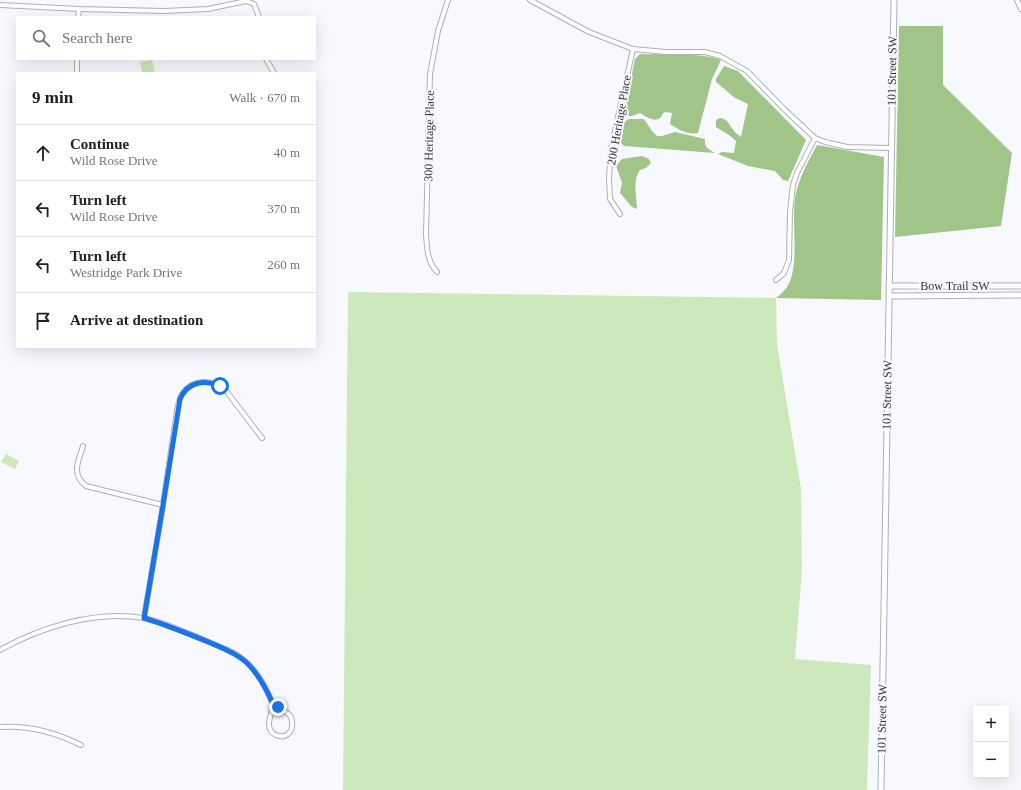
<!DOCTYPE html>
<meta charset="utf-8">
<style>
body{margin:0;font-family:Georgia,serif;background:#f2f2f2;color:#202124}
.controls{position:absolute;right:12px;bottom:12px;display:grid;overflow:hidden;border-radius:0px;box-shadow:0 4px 16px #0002}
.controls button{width:36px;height:36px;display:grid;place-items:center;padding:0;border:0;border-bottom:1px solid #e0e0e0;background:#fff;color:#202124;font:20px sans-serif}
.stop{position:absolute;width:12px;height:12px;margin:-9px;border:3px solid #1a73e8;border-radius:50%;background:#fff}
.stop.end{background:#1a73e8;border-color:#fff;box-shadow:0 1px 4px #0008}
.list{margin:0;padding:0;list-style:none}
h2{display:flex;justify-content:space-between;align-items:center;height:52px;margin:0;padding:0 16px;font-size:17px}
h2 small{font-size:13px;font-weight:400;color:#757577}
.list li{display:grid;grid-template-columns:26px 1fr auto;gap:12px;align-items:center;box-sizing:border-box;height:56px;padding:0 16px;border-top:1px solid #e0e0e0}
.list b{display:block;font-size:15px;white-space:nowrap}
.list p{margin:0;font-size:13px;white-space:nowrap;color:#757577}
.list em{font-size:13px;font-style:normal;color:#757577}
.icon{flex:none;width:22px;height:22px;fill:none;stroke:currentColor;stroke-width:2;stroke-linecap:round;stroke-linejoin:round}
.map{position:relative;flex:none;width:1021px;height:790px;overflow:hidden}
.search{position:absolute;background:#fff;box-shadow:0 4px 16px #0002;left:16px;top:16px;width:300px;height:44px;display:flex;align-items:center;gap:10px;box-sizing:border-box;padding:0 14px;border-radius:0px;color:#757577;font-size:15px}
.panel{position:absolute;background:#fff;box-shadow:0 4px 16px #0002;left:16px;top:72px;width:300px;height:276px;border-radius:0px}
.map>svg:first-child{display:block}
.green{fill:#cde8ba}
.forest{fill:#a1c488}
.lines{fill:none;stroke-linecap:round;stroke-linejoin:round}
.minor-casing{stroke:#aeafb8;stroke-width:6}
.tertiary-casing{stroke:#aeafb8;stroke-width:7}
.minor{stroke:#fff;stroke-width:4}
.tertiary{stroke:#fff;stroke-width:5}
.route{stroke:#1a73e8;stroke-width:5}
.labels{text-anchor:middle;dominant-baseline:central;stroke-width:4;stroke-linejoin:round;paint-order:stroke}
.street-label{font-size:12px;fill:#353538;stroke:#f8f9fe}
</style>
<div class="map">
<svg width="1021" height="790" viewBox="0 0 1021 790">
<rect width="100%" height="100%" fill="#f8f9fe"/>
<g class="green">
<path d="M152,60l3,13h-13l-2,-11z"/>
<path d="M348,292l428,6 1,46 24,145 1,81 -7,89 76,6 -4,125h-524z"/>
<path d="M6,454l13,7 -4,8 -14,-7z"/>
</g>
<g class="forest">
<path d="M899,26h44v59l69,68 -11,73 -106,11z"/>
<path d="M640,54c22,1 61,-2 81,6l-9,19 -14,54c-10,2 -19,-3 -28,-9l2,-11 -6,-1 -3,1c-4,12 -15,5 -23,0l-8,3h-6l-2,-4 11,-53z"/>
<path d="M724,66l14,5 68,69 -18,41 -5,-1 -8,-9 -27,-5 -30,-12 4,-2 12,1 2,-12 -7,-6 -13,-8v-7l4,-2c9,2 7,4 12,10 2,4 6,7 9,9l7,-33 -13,-6 -19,-16v-3z"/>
<path d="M629,119h15l8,12 5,5h5l13,-4 30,7c-1,8 3,10 10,14l-91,-7 -4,-4 4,-20z"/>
<path d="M817,145l67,12 -3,143 -105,-2c4,-3 8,-7 11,-11 14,-21 3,-68 9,-94 4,-17 13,-33 21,-48z"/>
<path d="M642,156l7,3 2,4 -5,5 -6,2c-8,11 -3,26 -3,39l-5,-2 -12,-14 2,-10 -6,-17 6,-7z"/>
</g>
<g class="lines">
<defs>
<g id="minor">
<path d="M530,0l59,32 44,17 33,3h39l15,4 27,15 39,40 29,27 10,4 22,5 43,1"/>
<path d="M1017,0l4,9"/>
<path d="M0,5l79,4 85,2 44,-2 38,-8 8,3 5,13"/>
<path d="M78,17l1,-8"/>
<path d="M77,59v14"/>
<path d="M266,59l8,14"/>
<path d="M620,214l-10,-15 -1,-21 2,-29 22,-100"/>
<path d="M437,272c-10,-11 -10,-24 -11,-38l4,-160 8,-43 10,-31"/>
<path d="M776,280l8,-7 5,-13 1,-48 3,-27 4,-12 18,-35"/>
<path d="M83,446c-5,16 -12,28 3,40l77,19"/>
<path d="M144,618l18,-107 15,-100c1,-5 2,-11 4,-15 10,-18 34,-18 46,-4l35,46"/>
<path d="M0,650c41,-23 96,-40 143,-32 18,3 35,12 52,18 13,6 27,11 39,17 14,8 25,22 32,36 3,5 5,13 8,16 7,7 20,5 18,22 0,3 -2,5 -4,7 -4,3 -8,3 -12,1 -12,-5 -6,-21 -1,-29"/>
<path d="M0,727c29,-2 55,5 81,18"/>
</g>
<g id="tertiary">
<path d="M889,286h132"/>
<path d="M889,296l132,-1"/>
<path d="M881,790l13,-790"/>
</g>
</defs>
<use href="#minor" class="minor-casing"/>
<use href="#tertiary" class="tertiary-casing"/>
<use href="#minor" class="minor"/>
<use href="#tertiary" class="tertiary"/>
</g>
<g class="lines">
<path class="route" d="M220,386c-16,-7 -33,-4 -40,13l-18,112 -18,107c23,7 45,16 67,25 12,5 25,10 35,19 13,12 21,28 28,44l4,1"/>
</g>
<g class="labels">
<g class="street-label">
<text transform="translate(892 71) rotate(-89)">101 Street SW</text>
<text transform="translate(619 120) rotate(-80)">200 Heritage Place</text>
<text transform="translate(429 136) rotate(-89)">300 Heritage Place</text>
<text x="955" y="286">Bow Trail SW</text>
<text transform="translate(887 395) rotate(-89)">101 Street SW</text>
<text transform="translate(882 719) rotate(-89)">101 Street SW</text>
</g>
</g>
</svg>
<div class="controls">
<button>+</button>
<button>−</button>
</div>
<div class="stop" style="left:220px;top:386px"></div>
<div class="stop end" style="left:278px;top:707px"></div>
<div class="search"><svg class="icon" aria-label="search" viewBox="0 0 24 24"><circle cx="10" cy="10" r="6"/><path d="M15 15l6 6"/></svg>Search here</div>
<section class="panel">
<h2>9 min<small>Walk · 670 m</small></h2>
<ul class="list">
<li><svg class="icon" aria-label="ahead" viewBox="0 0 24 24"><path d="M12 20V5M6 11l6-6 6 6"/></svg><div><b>Continue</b><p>Wild Rose Drive</p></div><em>40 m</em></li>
<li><svg class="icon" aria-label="left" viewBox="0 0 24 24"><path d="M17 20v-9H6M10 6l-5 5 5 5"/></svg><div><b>Turn left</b><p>Wild Rose Drive</p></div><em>370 m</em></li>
<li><svg class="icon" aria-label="left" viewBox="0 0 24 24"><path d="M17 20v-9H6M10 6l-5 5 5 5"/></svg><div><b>Turn left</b><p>Westridge Park Drive</p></div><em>260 m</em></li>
<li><svg class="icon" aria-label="arrive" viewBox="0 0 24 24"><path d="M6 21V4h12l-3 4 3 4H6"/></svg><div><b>Arrive at destination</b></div></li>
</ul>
</section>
</div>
